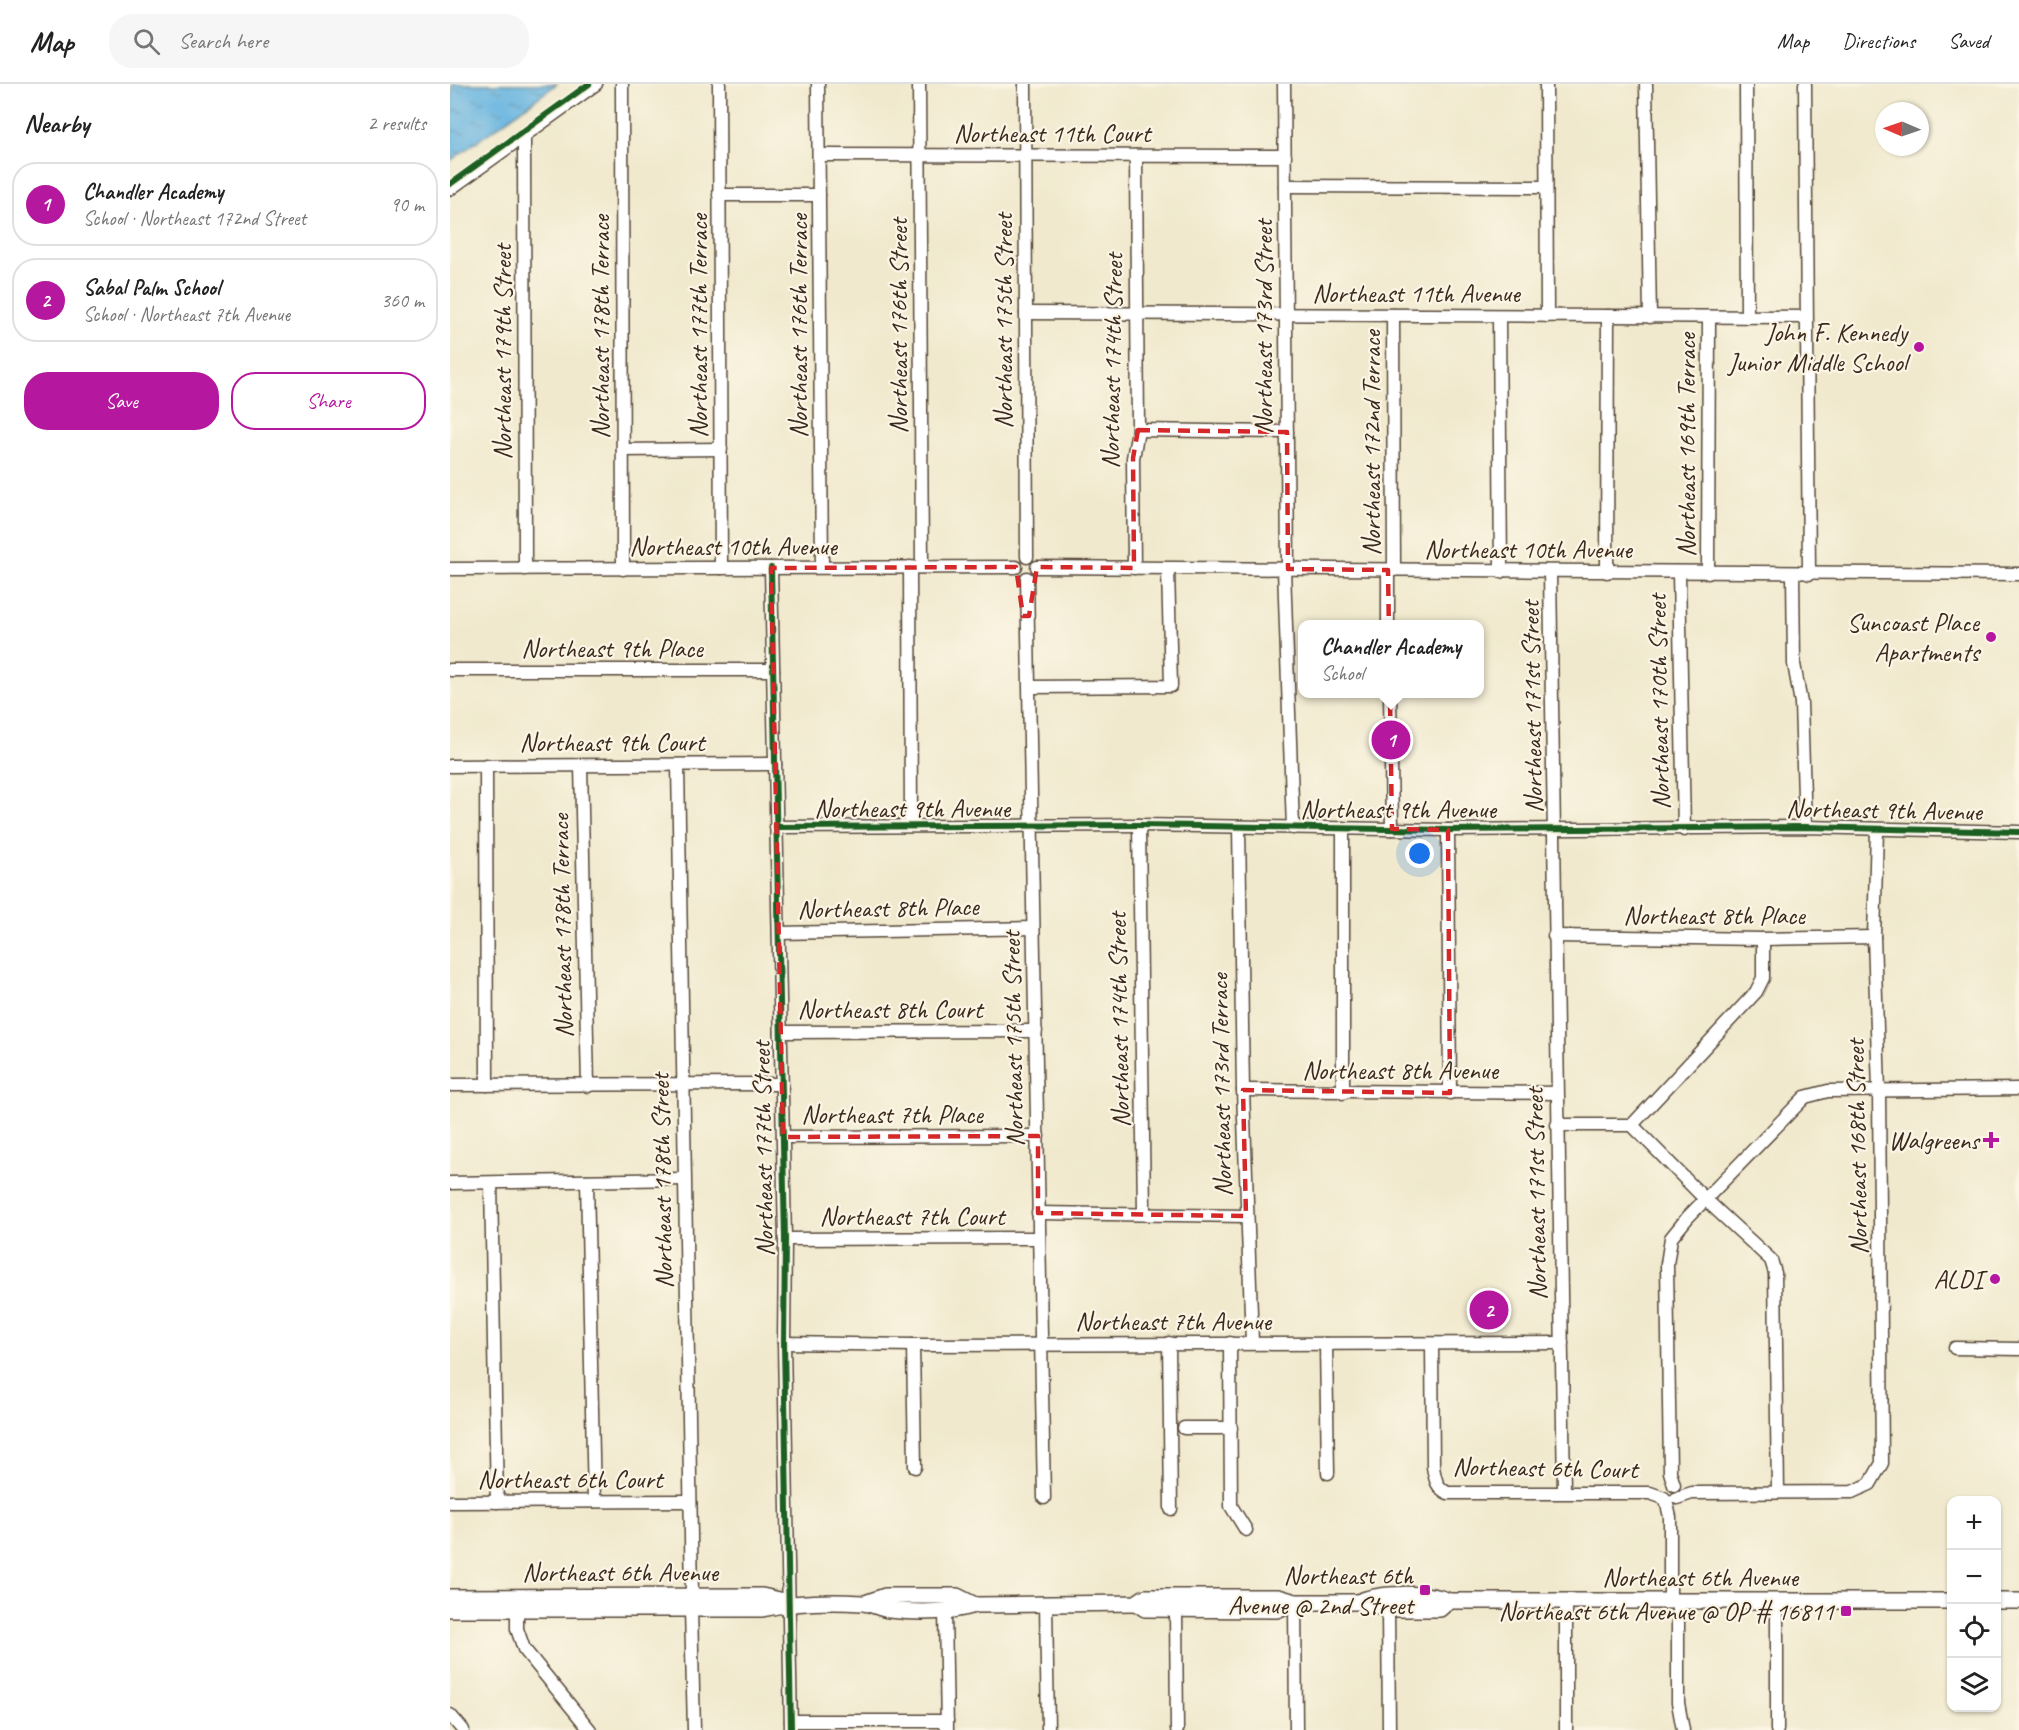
<!DOCTYPE html>
<meta charset="utf-8">
<style>
body{margin:0;font-family:Caveat,sans-serif;background:#f6f6f6;color:#222}
.controls{position:absolute;right:18px;bottom:18px;display:grid;overflow:hidden;border-radius:12px;box-shadow:0 2px 4px #0004}
.controls button{width:54px;height:54px;display:grid;place-items:center;padding:0;border:0;border-bottom:2px solid #e0e0e0;background:#fff;color:#222;font:30px sans-serif}
.compass{position:absolute;left:1425px;top:18px;width:54px;height:54px;border-radius:50%;background:#fff;box-shadow:0 2px 4px #0004;rotate:272deg}
.you{position:absolute;left:970px;top:770px;width:21px;height:21px;margin:-15px;border:4px solid #fff;border-radius:50%;background:#1a73e8;box-shadow:0 0 0 9px #1a73e833}
.badge{display:grid;place-items:center;width:39px;height:39px;border-radius:50%;background:#b5179e;color:#fff;font-size:20px;font-weight:700}
.pin{position:absolute;translate:-50% -50%;border:3px solid #fff;box-shadow:0 2px 6px #0006}
.popup{position:absolute;left:848px;top:536px;width:186px;height:78px;box-sizing:border-box;display:grid;place-content:center;border-radius:12px;background:#fff;filter:drop-shadow(0 2px 4px #0005);font-size:20px;white-space:nowrap;color:#767676}
.popup b{font-size:22px;color:#222}
.popup::after{content:'';position:absolute;left:50%;top:100%;margin-left:-12px;border:12px solid transparent;border-top-color:#fff}
.list{margin:0;padding:0;list-style:none}
h2{display:flex;justify-content:space-between;align-items:center;height:78px;margin:0;padding:0 24px;font-size:26px}
h2 small{font-size:20px;font-weight:400;color:#767676}
.list li{display:grid;grid-template-columns:39px 1fr auto;gap:18px;align-items:center;box-sizing:border-box;height:84px;margin:0 12px 12px;padding:0 12px;border:2px solid #e0e0e0;border-radius:24px}
.list b{display:block;font-size:22px;white-space:nowrap}
.list p{margin:0;font-size:20px;white-space:nowrap;color:#767676}
.list em{font-size:20px;font-style:normal;color:#767676}
.actions{display:flex;gap:12px;padding:18px 24px}
.actions a{flex:1;padding:14px 0;border:2px solid #b5179e;border-radius:24px;text-align:center;font-size:21px;color:#b5179e}
.actions .main{background:#b5179e;color:#fff}
.icon{flex:none;width:33px;height:33px;fill:none;stroke:currentColor;stroke-width:2;stroke-linecap:round;stroke-linejoin:round}
.map{position:relative;flex:none;width:1569px;height:1646px;overflow:hidden}
header{display:flex;align-items:center;gap:36px;box-sizing:border-box;height:84px;padding:0 30px;background:#fff;border-bottom:2px solid #e0e0e0}
header strong{font-size:28px}
nav{display:flex;gap:33px;margin-inline-start:auto;font-size:21px}
.search{width:420px;height:54px;background:#f6f6f6;display:flex;align-items:center;gap:15px;box-sizing:border-box;padding:0 21px;border-radius:24px;color:#767676;font-size:22px}
main{display:flex}
aside{flex:1;background:#fff}
.map>svg:first-child{display:block}
.water{fill:url(#water-ripples);stroke:#506f7f;stroke-width:1.5}
.lines{fill:none;stroke-linecap:round;stroke-linejoin:round}
.minor-casing{stroke:#564738;stroke-width:15}
.major-casing{stroke:#564738;stroke-width:18}
.minor{stroke:#fff;stroke-width:12}
.major{stroke:#fff;stroke-width:15}
.cycleway-casing{stroke:#fcf5e5;stroke-width:10}
.cycleway{stroke:#1b5e20;stroke-width:6}
.marked{fill:none;stroke:#d62828;stroke-width:4.5;stroke-dasharray:12 8;stroke-linejoin:round}
.poi-dot{fill:#b5179e;stroke:#fcf5e5;stroke-width:2}
.labels{text-anchor:middle;dominant-baseline:central;stroke-width:4.5;stroke-linejoin:round;paint-order:stroke}
.street-label{font-size:26px;fill:#3b2a1e;stroke:#fcf5e5}
.poi-label{font-size:26px;fill:#3b2a1e;stroke:#fcf5e5;text-anchor:end}
</style>
<header>
<strong>Map</strong>
<div class="search"><svg class="icon" aria-label="search" viewBox="0 0 24 24"><circle cx="10" cy="10" r="6"/><path d="M15 15l6 6"/></svg>Search here</div>
<nav><a>Map</a><a>Directions</a><a>Saved</a></nav>
</header>
<main>
<aside>
<h2>Nearby<small>2 results</small></h2>
<ul class="list">
<li><span class="badge">1</span><div><b>Chandler Academy</b><p>School · Northeast 172nd Street</p></div><em>90 m</em></li>
<li><span class="badge">2</span><div><b>Sabal Palm School</b><p>School · Northeast 7th Avenue</p></div><em>360 m</em></li>
</ul>
<div class="actions"><a class="main">Save</a><a>Share</a></div>
</aside>
<div class="map">
<svg width="1569" height="1646" viewBox="0 0 1569 1646">
<defs>
<pattern id="water-ripples" width="26" height="14" patternUnits="userSpaceOnUse" patternTransform="scale(1.5)"><rect width="26" height="14" fill="#66b4e0"/><path d="M2 4q2-2 4 0t4 0M15 11q2-2 4 0t4 0" fill="none" stroke="#5593b5"/></pattern>
</defs>
<rect width="100%" height="100%" fill="#fcf5e5"/>
<filter id="ink" filterUnits="userSpaceOnUse"><feTurbulence type="fractalNoise" baseFrequency=".0167" numOctaves="2"/><feDisplacementMap in="SourceGraphic" scale="12" xChannelSelector="R" yChannelSelector="G"/><feConvolveMatrix kernelMatrix="1 2 1 2 8 2 1 2 1" color-interpolation-filters="sRGB"/></filter>
<filter id="wash" filterUnits="userSpaceOnUse"><feTurbulence type="fractalNoise" baseFrequency=".008" numOctaves="4" result="noise"/><feDisplacementMap in="SourceGraphic" scale="24" xChannelSelector="R" yChannelSelector="G"/><feGaussianBlur stdDeviation="1.35" result="paint"/><feColorMatrix in="noise" values="0 0 0 0 0 0 0 0 0 0 0 0 0 0 0 0 0 1.4 0 .05"/><feComposite in="paint" operator="in"/></filter>
<g filter="url(#wash)">
<rect width="100%" height="100%" fill="#f0e9cd"/>
<path class="water" d="M2,0h105l-107,77z"/>
</g>
<g filter="url(#ink)">
<g class="lines">
<defs>
<g id="minor">
<path d="M172,0l1,485"/>
<path d="M269,0l2,484"/>
<path d="M368,0l4,483"/>
<path d="M469,0l3,483"/>
<path d="M575,0l2,473"/>
<path d="M834,0l4,485"/>
<path d="M1096,0l1,232"/>
<path d="M1196,0l4,233"/>
<path d="M1296,0l1,233"/>
<path d="M1355,0l4,490"/>
<path d="M74,52l1,433"/>
<path d="M369,71l466,1"/>
<path d="M835,102l260,1"/>
<path d="M0,105l146,-105"/>
<path d="M269,111h100"/>
<path d="M576,229l780,4"/>
<path d="M943,231l1,255"/>
<path d="M1049,232l2,256"/>
<path d="M688,346l149,2"/>
<path d="M173,366l98,-1"/>
<path d="M460,483l1,258"/>
<path d="M587,483l982,7"/>
<path d="M321,484l14,671 -1,104 7,387"/>
<path d="M684,484l-1,-110 5,-28 -2,-274"/>
<path d="M0,485l566,-2"/>
<path d="M834,485l9,259"/>
<path d="M938,486v54"/>
<path d="M1100,488l14,919"/>
<path d="M1157,488l1,-256"/>
<path d="M1229,489l5,257"/>
<path d="M1258,489l1,-256"/>
<path d="M1343,489l1,91 7,39 4,124"/>
<path d="M577,494l17,920"/>
<path d="M0,586h323"/>
<path d="M580,603l141,-1 -3,-117"/>
<path d="M940,610l2,135"/>
<path d="M36,681l1,320"/>
<path d="M131,681l7,321"/>
<path d="M228,681l14,831"/>
<path d="M0,682l325,-2"/>
<path d="M689,741l5,388"/>
<path d="M326,743l363,-2 309,5 357,-3 214,5"/>
<path d="M789,743l4,263 9,252"/>
<path d="M893,744v265"/>
<path d="M998,746l2,263"/>
<path d="M329,849l254,-5"/>
<path d="M1104,852l209,3 111,-2"/>
<path d="M331,948l255,-1"/>
<path d="M0,1001l332,-1"/>
<path d="M793,1006l314,3"/>
<path d="M1107,1041h75l73,74 66,61 4,13 3,219"/>
<path d="M1182,1041l124,-133 7,-14v-39"/>
<path d="M333,1053l255,-1"/>
<path d="M137,1097l7,320"/>
<path d="M0,1099l234,-4"/>
<path d="M41,1099l6,319"/>
<path d="M588,1129l208,3"/>
<path d="M335,1155l253,-1"/>
<path d="M334,1259l129,2 649,-2"/>
<path d="M719,1259l2,166"/>
<path d="M780,1259l1,163 15,24"/>
<path d="M876,1260l2,129"/>
<path d="M982,1260l1,123c2,11 3,21 15,26h202l14,5"/>
<path d="M463,1261l2,122"/>
<path d="M1505,1264l64,1"/>
<path d="M734,1344h47"/>
<path d="M1224,1401l-4,-13 -3,-208 4,-26 17,-21 117,-120 23,-6 191,-2"/>
<path d="M1227,1414l15,-5 160,-1 18,-8 12,-21 -3,-373 -5,-153 3,-107"/>
<path d="M1216,1416l4,17v84"/>
<path d="M0,1418l240,-1"/>
<path d="M1327,1516v130"/>
<path d="M1228,1517v102l5,27"/>
<path d="M845,1518l1,128"/>
<path d="M1116,1518v128"/>
<path d="M596,1520l2,126"/>
<path d="M67,1525v20l7,20 66,81"/>
<path d="M241,1525l3,121"/>
<path d="M726,1525l1,121"/>
<path d="M938,1525l1,121"/>
<path d="M495,1526l2,120"/>
<path d="M0,1631l13,15"/>
<path d="M341,1637h156"/>
</g>
<g id="major">
<path d="M0,1513l312,-1 22,5"/>
<path d="M1546,1517h23"/>
<path d="M908,1518c21,-10 70,-10 91,-1h503"/>
<path d="M415,1519l20,-7h72l18,9"/>
<path d="M686,1519l9,6 132,1 18,-8"/>
<path d="M0,1525h312c32,-7 67,-8 100,-6 9,0 18,6 27,7 27,3 60,3 86,-5l161,-2 9,-6h133l17,5h63l30,7h52l9,-8"/>
</g>
</defs>
<use href="#minor" class="minor-casing"/>
<use href="#major" class="major-casing"/>
<use href="#minor" class="minor"/>
<use href="#major" class="major"/>
<defs>
<g id="cycleway">
<path d="M0,100l139,-100"/>
<path d="M321,484l14,671 -1,104 7,387"/>
<path d="M326,743l363,-2 309,5 357,-3 214,5"/>
</g>
</defs>
<use href="#cycleway" class="cycleway-casing"/>
<use href="#cycleway" class="cycleway"/>
</g>
</g>
<path class="marked" d="M688,346l149,2 1,137 100,1 4,259 56,1 2,263 -207,-3 3,126 -208,-3v-77l-255,1 -12,-569 245,-1 7,49h6l8,-49 97,1 -1,-110z"/>
<g class="poi-dot">
<circle cx="1469" cy="263" r="6"/>
<circle cx="1541" cy="553" r="6"/>
<path d="M1538 1047h6v6h6v6h-6v6h-6v-6h-6v-6h6z"/>
<circle cx="1545" cy="1195" r="6"/>
<rect x="969" y="1500" width="12" height="12" rx="3"/>
<rect x="1390" y="1521" width="12" height="12" rx="3"/>
</g>
<g class="labels">
<g class="street-label">
<text x="602" y="49">Northeast 11th Court</text>
<text x="966" y="209">Northeast 11th Avenue</text>
<text transform="translate(553 237) rotate(-90)">Northeast 175th Street</text>
<text transform="translate(248 242) rotate(-90)">Northeast 177th Terrace</text>
<text transform="translate(348 242) rotate(-90)">Northeast 176th Terrace</text>
<text transform="translate(448 242) rotate(-90)">Northeast 176th Street</text>
<text transform="translate(150 243) rotate(-90)">Northeast 178th Terrace</text>
<text transform="translate(813 243) rotate(-90)">Northeast 173rd Street</text>
<text transform="translate(52 268) rotate(-90)">Northeast 179th Street</text>
<text transform="translate(662 277) rotate(-89)">Northeast 174th Street</text>
<text transform="translate(921 359) rotate(-90)">Northeast 172nd Terrace</text>
<text transform="translate(1236 361) rotate(-90)">Northeast 169th Terrace</text>
<text x="283" y="462">Northeast 10th Avenue</text>
<text x="1078" y="465">Northeast 10th Avenue</text>
<text x="162" y="564">Northeast 9th Place</text>
<text transform="translate(1209 618) rotate(-91)">Northeast 170th Street</text>
<text transform="translate(1082 623) rotate(-91)">Northeast 171st Street</text>
<text x="162" y="658">Northeast 9th Court</text>
<text x="462" y="724">Northeast 9th Avenue</text>
<text x="948" y="725">Northeast 9th Avenue</text>
<text transform="translate(1434 726) rotate(1)">Northeast 9th Avenue</text>
<text transform="translate(438 824) rotate(-1)">Northeast 8th Place</text>
<text x="1264" y="831">Northeast 8th Place</text>
<text transform="translate(112 842) rotate(-91)">Northeast 178th Terrace</text>
<text x="440" y="925">Northeast 8th Court</text>
<text transform="translate(669 936) rotate(-91)">Northeast 174th Street</text>
<text transform="translate(563 955) rotate(-91)">Northeast 175th Street</text>
<text x="950" y="986">Northeast 8th Avenue</text>
<text transform="translate(771 1001) rotate(-91)">Northeast 173rd Terrace</text>
<text x="442" y="1030">Northeast 7th Place</text>
<text transform="translate(1407 1063) rotate(-91)">Northeast 168th Street</text>
<text transform="translate(313 1065) rotate(-91)">Northeast 177th Street</text>
<text transform="translate(212 1097) rotate(-91)">Northeast 178th Street</text>
<text transform="translate(1086 1110) rotate(-91)">Northeast 171st Street</text>
<text x="462" y="1132">Northeast 7th Court</text>
<text x="723" y="1237">Northeast 7th Avenue</text>
<text transform="translate(1095 1384) rotate(1)">Northeast 6th Court</text>
<text x="120" y="1395">Northeast 6th Court</text>
<text x="170" y="1488">Northeast 6th Avenue</text>
<text x="1250" y="1493">Northeast 6th Avenue</text>
</g>
<g class="poi-label">
<text x="1457" y="248">John F. Kennedy<tspan x="1457" dy="30">Junior Middle School</tspan></text>
<text x="1529" y="538">Suncoast Place<tspan x="1529" dy="30">Apartments</tspan></text>
<text x="1529" y="1056">Walgreens</text>
<text x="1533" y="1195">ALDI</text>
<text x="963" y="1491">Northeast 6th<tspan x="963" dy="30">Avenue @ 2nd Street</tspan></text>
<text x="1384" y="1527">Northeast 6th Avenue @ OP # 16811</text>
</g>
</g>
</svg>
<div class="controls">
<button>+</button>
<button>−</button>
<button><svg class="icon" aria-label="locate" viewBox="0 0 24 24"><circle cx="12" cy="12" r="6"/><path d="M12 2v4M12 18v4M2 12h4M18 12h4"/></svg></button>
<button><svg class="icon" aria-label="layers" viewBox="0 0 24 24"><path d="M12 4l9 5-9 5-9-5zM3 14l9 5 9-5"/></svg></button>
</div>
<svg class="compass" viewBox="-18 -18 36 36"><path d="M0-13l5 13h-10z" fill="#e53935"/><path d="M0 13l5-13h-10z" fill="#767676"/></svg>
<div class="you"></div>
<div class="pin badge" style="left:941px;top:656px">1</div>
<div class="popup"><b>Chandler Academy</b>School</div>
<div class="pin badge" style="left:1039px;top:1226px">2</div>
</div>
</main>
